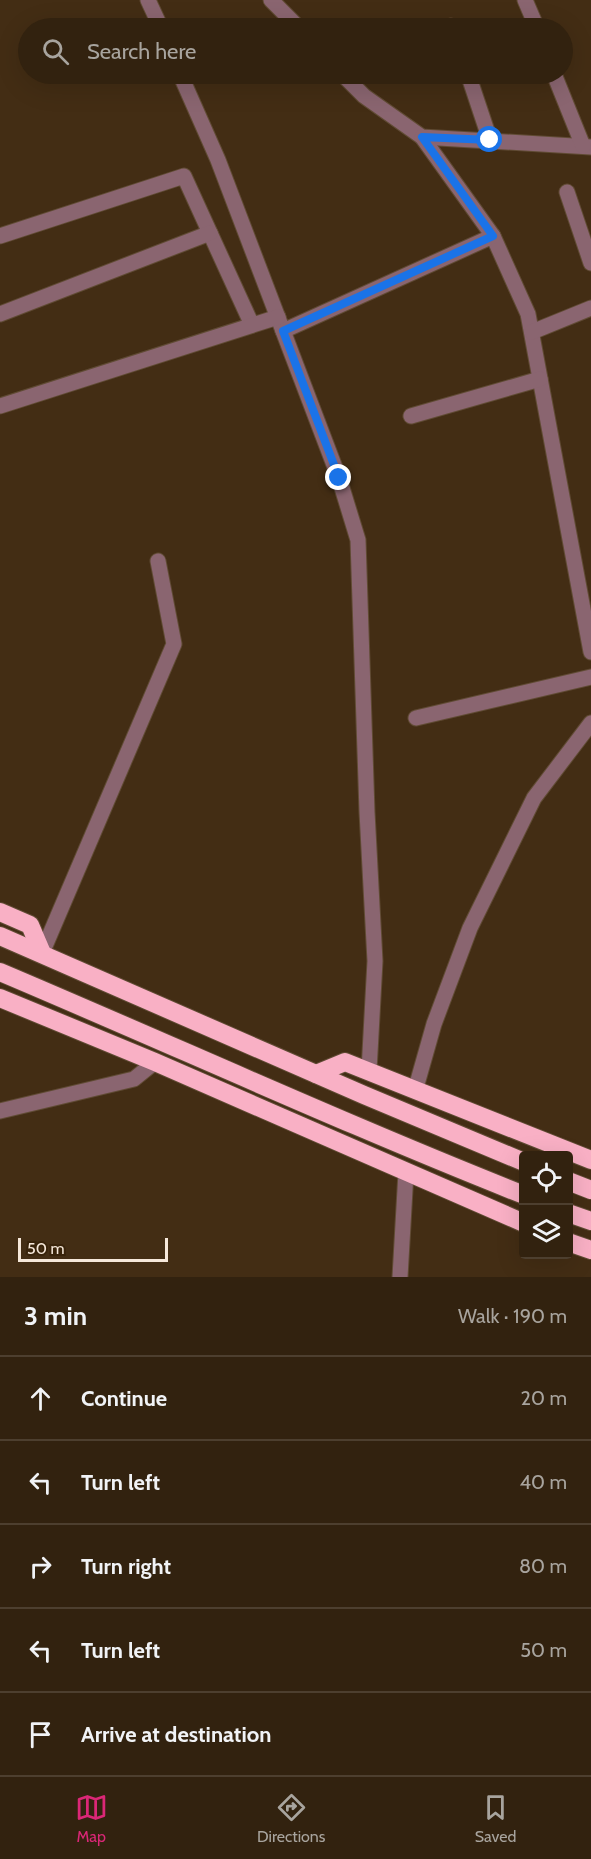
<!DOCTYPE html>
<meta charset="utf-8">
<style>
body{margin:0;font-family:Cabin,sans-serif;background:#3d2f1d;color:#f1f3f6}
.controls{position:absolute;right:18px;bottom:18px;display:grid;overflow:hidden;border-radius:6px;box-shadow:0 6px 24px #0002}
.controls button{width:54px;height:54px;display:grid;place-items:center;padding:0;border:0;border-bottom:2px solid #4d3f2f;background:#32220f;color:#f1f3f6;font:30px sans-serif}
.scale{position:absolute;left:18px;bottom:15px;width:150px;box-sizing:border-box;padding-left:6px;border:3px solid #f6e8da;border-top:0;font-size:16px;line-height:21px;white-space:nowrap;color:#f6e8da;-webkit-text-stroke:4px #38230a;paint-order:stroke}
.stop{position:absolute;width:18px;height:18px;margin:-14px;border:4px solid #1a73e8;border-radius:50%;background:#fff}
.stop.end{background:#1a73e8;border-color:#fff;box-shadow:0 2px 6px #0008}
.list{margin:0;padding:0;list-style:none}
h2{display:flex;justify-content:space-between;align-items:center;height:78px;margin:0;padding:0 24px;font-size:26px}
h2 small{font-size:20px;font-weight:400;color:#a8a49e}
.list li{display:grid;grid-template-columns:39px 1fr auto;gap:18px;align-items:center;box-sizing:border-box;height:84px;padding:0 24px;border-top:2px solid #4d3f2f}
.list b{display:block;font-size:22px;white-space:nowrap}
.list em{font-size:20px;font-style:normal;color:#a8a49e}
.icon{flex:none;width:33px;height:33px;fill:none;stroke:currentColor;stroke-width:2;stroke-linecap:round;stroke-linejoin:round}
.map{position:relative;flex:none;width:591px;height:1277px;overflow:hidden}
.search{position:absolute;background:#32220f;box-shadow:0 6px 24px #0002;left:18px;right:18px;top:18px;height:66px;display:flex;align-items:center;gap:15px;box-sizing:border-box;padding:0 21px;border-radius:33px;color:#a8a49e;font-size:22px}
.sheet{height:498px;background:#32220f}
nav{display:flex;justify-content:space-around;align-items:center;box-sizing:border-box;height:84px;border-top:2px solid #4d3f2f;background:#32220f;font-size:16px;color:#a8a49e}
nav a{display:grid;justify-items:center;gap:3px}
nav .on{color:#db2777}
.map>svg:first-child{display:block}
.lines{fill:none;stroke-linecap:round;stroke-linejoin:round}
.minor-casing{stroke:#604b34;stroke-width:17}
.highway-casing{stroke:#604b34;stroke-width:20}
.minor{stroke:#8a6570;stroke-width:15}
.highway{stroke:#f9b0c5;stroke-width:18}
.route{stroke:#1a73e8;stroke-width:8}
</style>
<div class="map">
<svg width="591" height="1277" viewBox="0 0 591 1277">
<rect width="100%" height="100%" fill="#432d14"/>
<g class="lines">
<defs>
<g id="minor">
<path d="M148,0l13,28"/>
<path d="M271,0l28,28"/>
<path d="M525,0l12,28"/>
<path d="M451,26l1,2"/>
<path d="M180,74l38,86 121,318 19,62 9,272 8,149 -6,110"/>
<path d="M342,74l22,22 58,41 169,10"/>
<path d="M468,74l22,66"/>
<path d="M554,74l29,72"/>
<path d="M422,137l71,99 35,78 63,338"/>
<path d="M567,192l24,71"/>
<path d="M0,236l184,-60 68,149"/>
<path d="M0,314l210,-81"/>
<path d="M283,331l210,-95"/>
<path d="M532,332l59,-24"/>
<path d="M0,406l278,-89"/>
<path d="M411,416l129,-37"/>
<path d="M416,718l175,-41"/>
<path d="M42,953l132,-309 -16,-83"/>
<path d="M415,1091l19,-67 36,-96 64,-130 57,-75"/>
<path d="M0,1111l134,-32 21,-17"/>
<path d="M400,1277l6,-105"/>
</g>
<g id="highway">
<path d="M0,912l30,13 12,28"/>
<path d="M0,936l364,159 160,67"/>
<path d="M0,972c175,74 347,153 524,223"/>
<path d="M0,998l155,64 369,161"/>
<path d="M316,1074l29,-12 246,98"/>
<path d="M568,1181l23,9"/>
<path d="M568,1213l23,8"/>
<path d="M568,1242l23,8"/>
</g>
</defs>
<use href="#minor" class="minor-casing"/>
<use href="#highway" class="highway-casing"/>
<use href="#minor" class="minor"/>
<use href="#highway" class="highway"/>
</g>
<g class="lines">
<path class="route" d="M339,478l-56,-147 210,-95 -71,-99 68,3"/>
</g>
</svg>
<div class="controls">
<button><svg class="icon" aria-label="locate" viewBox="0 0 24 24"><circle cx="12" cy="12" r="6"/><path d="M12 2v4M12 18v4M2 12h4M18 12h4"/></svg></button>
<button><svg class="icon" aria-label="layers" viewBox="0 0 24 24"><path d="M12 4l9 5-9 5-9-5zM3 14l9 5 9-5"/></svg></button>
</div>
<div class="scale">50 m</div>
<div class="stop" style="left:490px;top:140px"></div>
<div class="stop end" style="left:339px;top:478px"></div>
<div class="search"><svg class="icon" aria-label="search" viewBox="0 0 24 24"><circle cx="10" cy="10" r="6"/><path d="M15 15l6 6"/></svg>Search here</div>
</div>
<section class="sheet">
<h2>3 min<small>Walk · 190 m</small></h2>
<ul class="list">
<li><svg class="icon" aria-label="ahead" viewBox="0 0 24 24"><path d="M12 20V5M6 11l6-6 6 6"/></svg><div><b>Continue</b></div><em>20 m</em></li>
<li><svg class="icon" aria-label="left" viewBox="0 0 24 24"><path d="M17 20v-9H6M10 6l-5 5 5 5"/></svg><div><b>Turn left</b></div><em>40 m</em></li>
<li><svg class="icon" aria-label="right" viewBox="0 0 24 24"><path d="M7 20v-9h11M14 6l5 5-5 5"/></svg><div><b>Turn right</b></div><em>80 m</em></li>
<li><svg class="icon" aria-label="left" viewBox="0 0 24 24"><path d="M17 20v-9H6M10 6l-5 5 5 5"/></svg><div><b>Turn left</b></div><em>50 m</em></li>
<li><svg class="icon" aria-label="arrive" viewBox="0 0 24 24"><path d="M6 21V4h12l-3 4 3 4H6"/></svg><div><b>Arrive at destination</b></div></li>
</ul>
</section>
<nav>
<a class="on"><svg class="icon" aria-label="map" viewBox="0 0 24 24"><path d="M3 6l6-2 6 2 6-2v14l-6 2-6-2-6 2zM9 4v14M15 6v14"/></svg>Map</a>
<a><svg class="icon" aria-label="directions" viewBox="0 0 24 24"><path d="M12 3l9 9-9 9-9-9zM9 14v-3h6M13 9l2 2-2 2"/></svg>Directions</a>
<a><svg class="icon" aria-label="saved" viewBox="0 0 24 24"><path d="M7 4h10v16l-5-4-5 4z"/></svg>Saved</a>
</nav>
